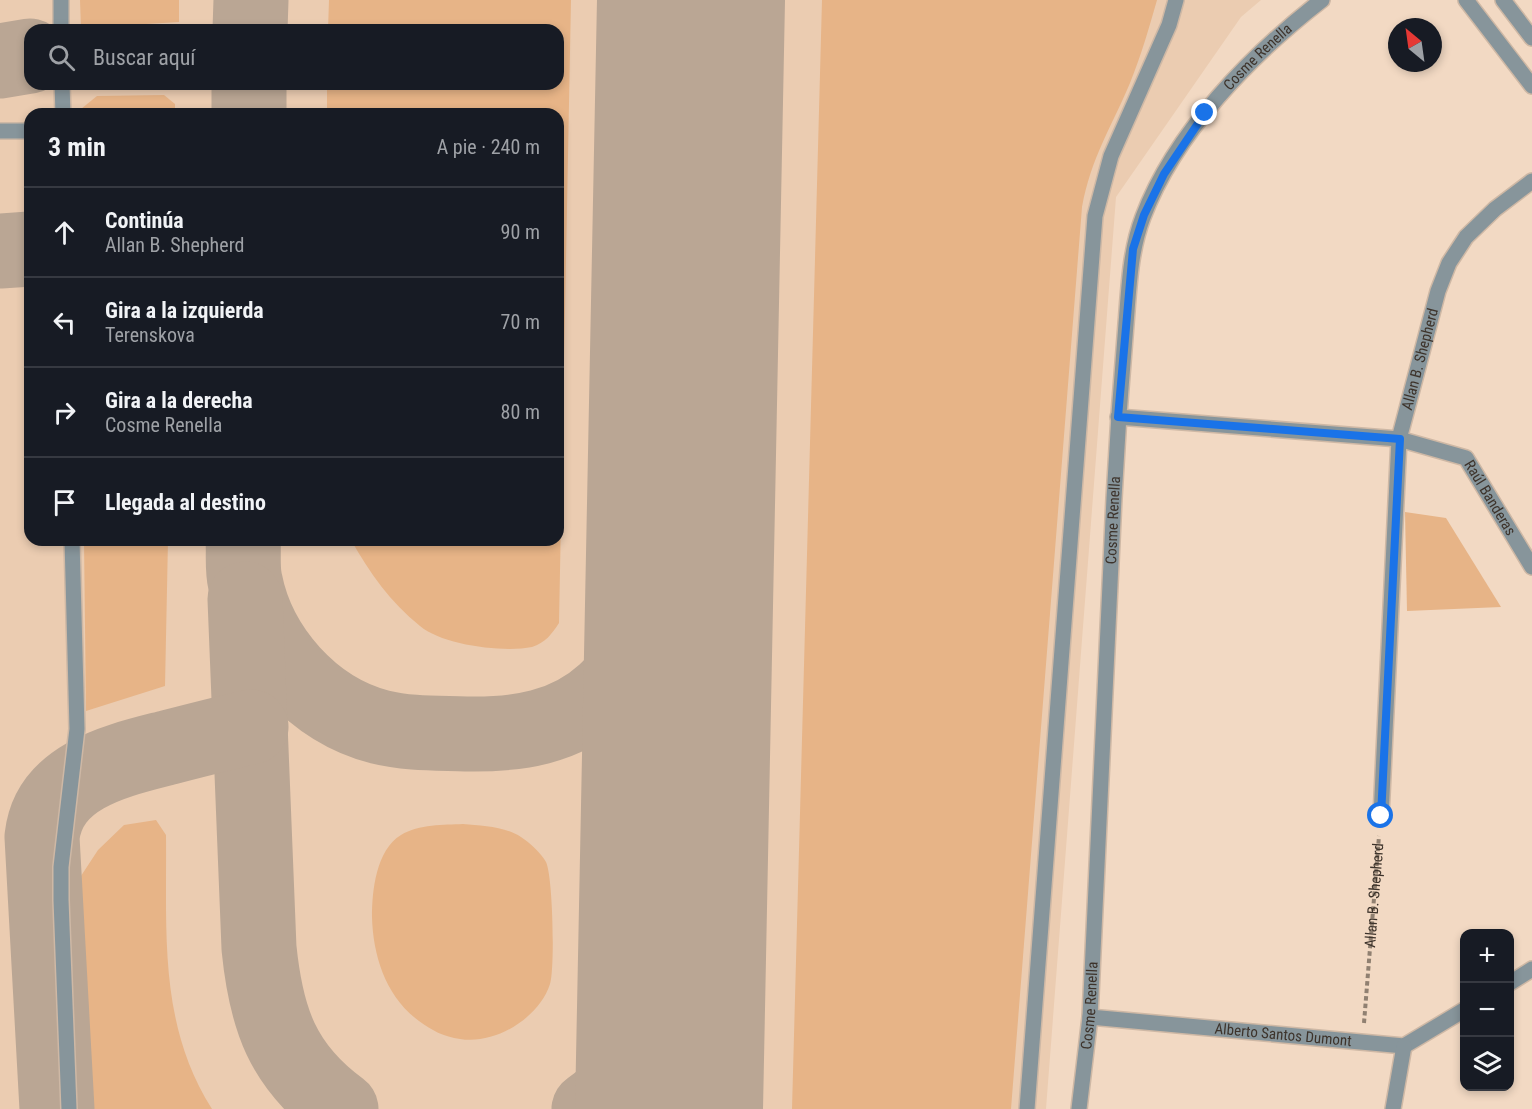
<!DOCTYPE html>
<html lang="es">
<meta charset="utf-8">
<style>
body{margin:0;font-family:"Roboto Condensed",sans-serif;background:#242831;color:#f1f3f6}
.controls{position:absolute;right:18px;bottom:18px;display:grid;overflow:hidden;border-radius:12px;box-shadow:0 3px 9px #0003}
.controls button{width:54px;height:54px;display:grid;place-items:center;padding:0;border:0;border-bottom:2px solid #363941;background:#171b24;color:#f1f3f6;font:30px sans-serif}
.compass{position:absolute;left:1388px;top:18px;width:54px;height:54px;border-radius:50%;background:#171b24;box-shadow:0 3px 9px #0003;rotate:331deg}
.stop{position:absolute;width:18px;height:18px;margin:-14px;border:4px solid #1a73e8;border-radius:50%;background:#fff}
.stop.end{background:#1a73e8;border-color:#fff;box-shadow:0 2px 6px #0008}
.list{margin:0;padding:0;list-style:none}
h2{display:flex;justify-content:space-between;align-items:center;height:78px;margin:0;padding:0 24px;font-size:26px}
h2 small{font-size:20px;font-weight:400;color:#9ea1a6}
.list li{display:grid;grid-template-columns:39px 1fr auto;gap:18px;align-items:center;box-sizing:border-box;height:90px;padding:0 24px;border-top:2px solid #363941}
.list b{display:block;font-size:22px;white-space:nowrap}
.list p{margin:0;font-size:20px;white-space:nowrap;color:#9ea1a6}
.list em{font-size:20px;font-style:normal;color:#9ea1a6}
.icon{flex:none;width:33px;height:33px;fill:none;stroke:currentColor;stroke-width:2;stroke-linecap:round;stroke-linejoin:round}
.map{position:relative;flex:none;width:1532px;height:1109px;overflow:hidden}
.search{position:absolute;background:#171b24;box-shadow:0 3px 9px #0003;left:24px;top:24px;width:540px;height:66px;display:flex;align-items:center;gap:15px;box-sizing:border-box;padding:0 21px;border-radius:18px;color:#9ea1a6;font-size:22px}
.panel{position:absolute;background:#171b24;box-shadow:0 3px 9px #0003;left:24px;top:108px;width:540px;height:438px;border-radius:18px}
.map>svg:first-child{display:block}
.built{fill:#ebccb1;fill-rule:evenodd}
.green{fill:#e7b487}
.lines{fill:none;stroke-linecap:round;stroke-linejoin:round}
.taxiway{stroke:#baa694;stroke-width:75}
.runway{stroke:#baa694;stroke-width:188}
.minor-casing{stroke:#ceb8a5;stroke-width:18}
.path{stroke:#908071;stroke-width:4;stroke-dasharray:4.5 3;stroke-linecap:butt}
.minor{stroke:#87959b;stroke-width:15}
.route{stroke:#1a73e8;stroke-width:8}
.labels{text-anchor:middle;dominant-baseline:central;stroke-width:4.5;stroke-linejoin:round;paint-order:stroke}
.street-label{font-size:15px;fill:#3d332b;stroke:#f2d9c3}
</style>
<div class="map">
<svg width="1532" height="1109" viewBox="0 0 1532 1109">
<rect width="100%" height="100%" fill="#f2d9c3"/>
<path class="built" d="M0,0h1261l-20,17 -125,180 -70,912h-1046zM30,30h528v54h-528zM30,114h528v426h-528z"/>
<g class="green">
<path d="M80,0h99v22l-98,6z"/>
<path d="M329,0h242l-12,623c-7,11 -14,20 -27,24 -28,6 -90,-2 -112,-21 -30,-24 -50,-53 -69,-86h207v-426h-231v-30h231v-54h-230z"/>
<path d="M822,0h335c-8,28 -16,56 -27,83 -19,45 -39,75 -48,124l-71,902h-219z"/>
<path d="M164,95l11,9v10h-94v-5l16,-13z"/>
<path d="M1405,512l41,6 55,89 -94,4z"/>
<path d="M84,540h84l-3,146 -79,25z"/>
<path d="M156,820l10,15c1,96 -8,189 46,274h-125l-9,-210 1,-20 19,-29 26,-25z"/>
<path d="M463,824c19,2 41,2 58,13 8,5 20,16 25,25 7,14 9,107 4,122 -11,34 -55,61 -90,55 -16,-2 -29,-9 -41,-18 -33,-24 -46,-65 -47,-104 0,-26 4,-67 29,-82 18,-11 43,-10 62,-11z"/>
</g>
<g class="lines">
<g class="taxiway">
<path d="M250,30l1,-30"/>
<path d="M0,61l30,-5"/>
<path d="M249,114v-30"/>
<path d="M0,251l30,-2"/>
<path d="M243,540c1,13 -1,28 2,41 13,67 68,129 135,146 28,7 57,6 86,7 51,1 100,-6 139,-42 29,-27 56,-63 66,-101 5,-18 6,-37 9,-54"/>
<path d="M245,599l14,349c7,70 23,118 82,161"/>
<path d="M57,1109l-15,-272c7,-63 78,-77 128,-90 27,-7 54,-14 81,-20"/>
<path d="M589,1109c49,-34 69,-83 83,-140"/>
</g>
<path class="runway" d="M669,1109l22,-1109"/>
<defs>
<g id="minor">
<path d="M61,0v30"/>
<path d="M1466,0l66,86"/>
<path d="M1503,0l29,38"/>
<path d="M62,84l1,30"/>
<path d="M0,131h30"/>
<path id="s2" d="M1118,417l281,22 67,19 66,109"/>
<path id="s3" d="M1381,816l18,-377 39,-148 11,-28 17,-26 29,-28 37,-28"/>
<path d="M1510,983l22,-14"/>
<path id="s4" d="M1090,1017l314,29 60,-36"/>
<path d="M69,1109l-8,-209v-33l16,-138 -5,-189"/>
<path d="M1027,1109l68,-893 16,-60 58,-131 7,-25"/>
<path id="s5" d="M1079,1109l11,-92c8,-173 16,-346 24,-519 3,-58 7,-116 12,-174 3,-37 4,-73 17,-107 32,-85 108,-162 179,-217"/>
<path d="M1393,1109l11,-63"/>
</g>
</defs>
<use href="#minor" class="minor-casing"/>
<path class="path" id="s1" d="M1364,1023l15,-187"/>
<use href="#minor" class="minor"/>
</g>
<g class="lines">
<path class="route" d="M1205,113l-41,61 -20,41 -11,34 -15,168 282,22 -19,377"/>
</g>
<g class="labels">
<g class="street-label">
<text stroke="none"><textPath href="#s5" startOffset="1094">Cosme Renella</textPath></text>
<text stroke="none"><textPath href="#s3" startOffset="460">Allan B. Shepherd</textPath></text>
<text stroke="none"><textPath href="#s2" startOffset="398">Raúl Banderas</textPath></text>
<text stroke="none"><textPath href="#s5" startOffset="590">Cosme Renella</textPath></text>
<text stroke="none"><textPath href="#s1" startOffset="128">Allan B. Shepherd</textPath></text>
<text stroke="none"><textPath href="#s5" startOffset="104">Cosme Renella</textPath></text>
<text stroke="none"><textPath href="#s4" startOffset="194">Alberto Santos Dumont</textPath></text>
</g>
</g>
</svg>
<div class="controls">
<button>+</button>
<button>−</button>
<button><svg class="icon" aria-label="layers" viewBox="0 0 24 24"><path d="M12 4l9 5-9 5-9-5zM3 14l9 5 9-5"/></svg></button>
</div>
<svg class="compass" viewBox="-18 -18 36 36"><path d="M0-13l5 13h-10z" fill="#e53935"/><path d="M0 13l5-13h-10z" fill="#9ea1a6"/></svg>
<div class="stop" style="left:1381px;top:816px"></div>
<div class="stop end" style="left:1205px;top:113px"></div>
<div class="search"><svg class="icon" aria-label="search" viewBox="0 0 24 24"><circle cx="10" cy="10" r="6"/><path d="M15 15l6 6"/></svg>Buscar aquí</div>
<section class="panel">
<h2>3 min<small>A pie · 240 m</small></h2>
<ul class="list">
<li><svg class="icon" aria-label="ahead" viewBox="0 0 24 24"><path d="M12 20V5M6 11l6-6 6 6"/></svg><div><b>Continúa</b><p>Allan B. Shepherd</p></div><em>90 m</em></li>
<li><svg class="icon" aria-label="left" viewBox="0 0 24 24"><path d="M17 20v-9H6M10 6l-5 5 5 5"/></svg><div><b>Gira a la izquierda</b><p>Terenskova</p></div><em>70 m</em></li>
<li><svg class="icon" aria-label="right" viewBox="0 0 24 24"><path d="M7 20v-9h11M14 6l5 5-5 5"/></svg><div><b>Gira a la derecha</b><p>Cosme Renella</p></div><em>80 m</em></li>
<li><svg class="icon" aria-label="arrive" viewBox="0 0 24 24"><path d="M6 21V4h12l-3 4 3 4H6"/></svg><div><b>Llegada al destino</b></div></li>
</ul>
</section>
</div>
